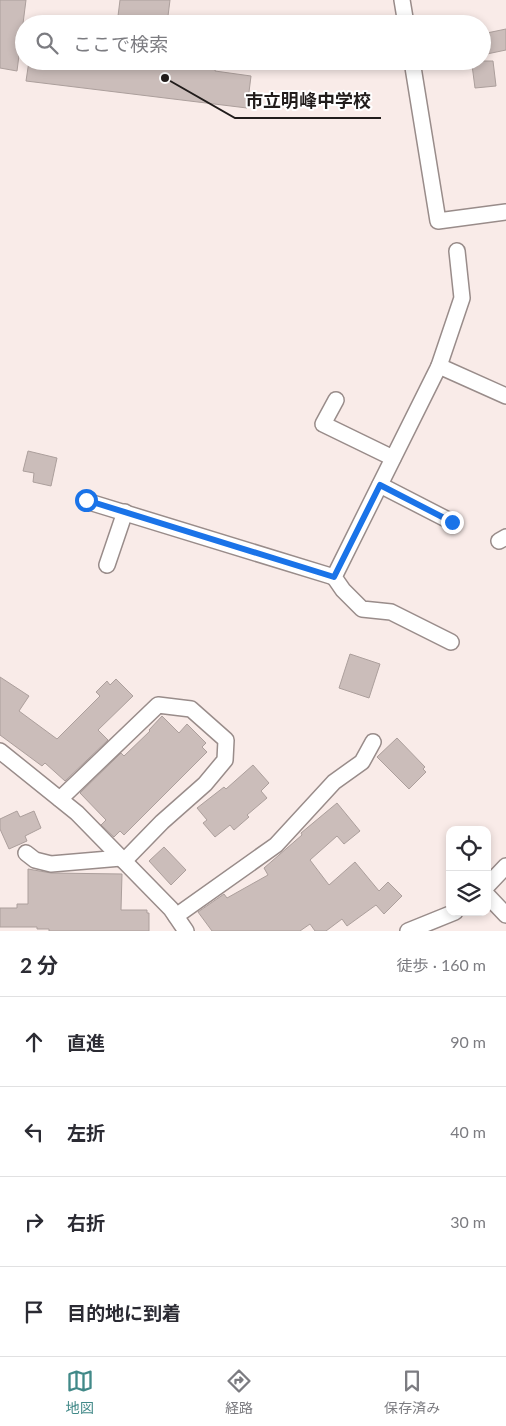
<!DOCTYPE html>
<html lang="ja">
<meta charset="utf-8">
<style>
body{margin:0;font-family:Lato,"Noto Sans JP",sans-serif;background:#f7f7f7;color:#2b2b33}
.controls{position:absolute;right:15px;bottom:15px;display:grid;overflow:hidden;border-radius:10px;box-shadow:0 2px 8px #0003}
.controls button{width:45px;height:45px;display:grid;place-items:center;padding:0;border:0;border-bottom:1px solid #e1e1e2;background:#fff;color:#2b2b33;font:25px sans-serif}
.stop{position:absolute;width:15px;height:15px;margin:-11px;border:4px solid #1a73e8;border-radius:50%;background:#fff}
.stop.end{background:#1a73e8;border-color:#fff;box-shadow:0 1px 5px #0008}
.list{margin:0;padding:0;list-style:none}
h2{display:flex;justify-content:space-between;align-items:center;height:65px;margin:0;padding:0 20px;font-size:21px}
h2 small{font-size:16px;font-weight:400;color:#7c7c81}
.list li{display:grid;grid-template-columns:32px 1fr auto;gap:15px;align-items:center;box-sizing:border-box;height:90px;padding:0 20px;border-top:1px solid #e1e1e2}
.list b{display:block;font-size:19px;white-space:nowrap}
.list em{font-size:16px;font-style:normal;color:#7c7c81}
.icon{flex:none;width:28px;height:28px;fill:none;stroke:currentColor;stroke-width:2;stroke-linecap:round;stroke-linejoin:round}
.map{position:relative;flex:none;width:506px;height:931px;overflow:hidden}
.search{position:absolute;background:#fff;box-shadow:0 2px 8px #0003;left:15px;right:15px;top:15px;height:55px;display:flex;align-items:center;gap:12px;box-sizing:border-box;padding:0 18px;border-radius:28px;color:#7c7c81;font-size:19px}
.sheet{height:425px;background:#fff}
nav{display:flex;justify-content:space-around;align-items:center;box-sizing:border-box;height:70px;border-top:1px solid #e1e1e2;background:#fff;font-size:14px;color:#7c7c81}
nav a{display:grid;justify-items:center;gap:2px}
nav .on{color:#418988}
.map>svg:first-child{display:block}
.building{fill:#cbbdba;stroke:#ac9f9c}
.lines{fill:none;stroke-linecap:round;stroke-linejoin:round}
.street-casing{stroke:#998c8a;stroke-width:18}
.street{stroke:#fff;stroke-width:15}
.route{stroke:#1a73e8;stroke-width:6}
.leader{fill:none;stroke:#211c1b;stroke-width:2}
.callout-dot{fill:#211c1b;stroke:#fff;stroke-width:2}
.callout-label{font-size:18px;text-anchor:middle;font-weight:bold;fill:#211c1b;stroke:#fff;stroke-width:4;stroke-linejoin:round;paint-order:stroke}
</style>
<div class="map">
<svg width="506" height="931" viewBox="0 0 506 931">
<rect width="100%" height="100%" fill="#f9ebe8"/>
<g class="building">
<path d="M0,0h26l-9,71 -17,-3z"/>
<path d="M120,0h50l-3,24h-50z"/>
<path d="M506,29v21l-24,5v-21z"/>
<path d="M29,61h109l39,5 1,-5h38l-1,10 36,5 -4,32 -221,-27z"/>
<path d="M479,61h14l3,25 -21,2 -3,-23z"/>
<path d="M28,451l29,7 -6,28 -18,-4 1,-9 -11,-2z"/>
<path d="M350,654l30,10 -11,34 -30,-10z"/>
<path d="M0,677l29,19 -10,15 38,28 43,-43 -4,-4 11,-11 3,4 6,-6 17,17 -35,34 10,10 -43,41 -20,-18 -3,3 -42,-31z"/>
<path d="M162,716l17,17 8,-9 19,19 -4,4 5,5 -83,83 -4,-4 -6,6 -13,-12 5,-5 -26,-27 41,-40 3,3 26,-25 -1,-1z"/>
<path d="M397,738l28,29 -2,2 3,3 -17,17 -32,-32z"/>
<path d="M253,765l16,18 -8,8 6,7 -20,17 2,2 -15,13 -4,-5 -15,12 -12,-14 4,-3 -10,-12 27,-21 2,2z"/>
<path d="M337,803l23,28 -16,13 -7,-8 -27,24 19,25 26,-23 24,29 9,-9 14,14 -18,18 -8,-9 -29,21 -5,-7 -16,12h-11l-5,-7 -10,7h-88l-14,-19 26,-18 3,4 41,-23 -4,-7 38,-33 -1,-2z"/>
<path d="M17,811l3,6 14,-6 7,17 -16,8 2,5 -18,8 -9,-20v-10z"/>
<path d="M164,847l22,23 -15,15 -22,-24z"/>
<path d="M28,869l23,4 71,1 -1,36h26v3h2v18h-100v-2h-12v-2h-37v-19h17v-4h11z"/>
</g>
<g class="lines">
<defs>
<g id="street">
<path d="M402,0l4,24"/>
<path d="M412,61l26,160 68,-9"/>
<path d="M439,366l23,-68 -5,-47"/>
<path d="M336,400l-13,24 70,34"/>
<path d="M380,485l72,37"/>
<path d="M86,501l248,76"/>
<path d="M499,541l7,-4"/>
<path d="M107,565l18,-53"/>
<path d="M451,642l-60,-30 -29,-3 -19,-19 -9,-13 105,-211 67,30"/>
<path d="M0,751l77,62 94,96 15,22"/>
<path d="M60,799l98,-94 33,4 35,31 -1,20 -20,24 -43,38 -38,39"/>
<path d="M26,853l9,7 16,4 70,-6"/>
<path d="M487,886l19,-20"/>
<path d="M487,895l19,20"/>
<path d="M176,916l100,-71 58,-63 28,-20 11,-20"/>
<path d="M408,931l47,-19"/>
</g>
</defs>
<use href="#street" class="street-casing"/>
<use href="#street" class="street"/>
</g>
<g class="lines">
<path class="route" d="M86,500l248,77 46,-92 72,37"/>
</g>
<path class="leader" d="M165 78L235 118H381"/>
<circle class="callout-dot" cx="165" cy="78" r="5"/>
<g class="callout-label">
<text x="308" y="107">市立明峰中学校</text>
</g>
</svg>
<div class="controls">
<button><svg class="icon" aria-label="locate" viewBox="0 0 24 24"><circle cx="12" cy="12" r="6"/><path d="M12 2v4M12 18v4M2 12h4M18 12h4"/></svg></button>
<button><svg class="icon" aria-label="layers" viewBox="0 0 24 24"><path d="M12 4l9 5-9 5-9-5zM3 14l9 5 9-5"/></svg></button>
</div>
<div class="stop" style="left:86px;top:500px"></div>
<div class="stop end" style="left:452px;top:522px"></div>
<div class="search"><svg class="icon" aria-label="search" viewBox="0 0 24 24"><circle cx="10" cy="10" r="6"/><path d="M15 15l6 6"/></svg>ここで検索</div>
</div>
<section class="sheet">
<h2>2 分<small>徒歩 · 160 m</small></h2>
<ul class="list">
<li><svg class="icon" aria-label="ahead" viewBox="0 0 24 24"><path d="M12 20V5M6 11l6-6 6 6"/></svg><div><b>直進</b></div><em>90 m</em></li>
<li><svg class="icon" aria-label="left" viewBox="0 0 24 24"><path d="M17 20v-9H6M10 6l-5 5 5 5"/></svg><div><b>左折</b></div><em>40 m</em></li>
<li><svg class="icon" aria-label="right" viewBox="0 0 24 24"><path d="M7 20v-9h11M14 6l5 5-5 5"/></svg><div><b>右折</b></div><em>30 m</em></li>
<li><svg class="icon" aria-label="arrive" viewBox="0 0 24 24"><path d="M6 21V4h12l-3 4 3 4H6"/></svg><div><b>目的地に到着</b></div></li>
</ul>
</section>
<nav>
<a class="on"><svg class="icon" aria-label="map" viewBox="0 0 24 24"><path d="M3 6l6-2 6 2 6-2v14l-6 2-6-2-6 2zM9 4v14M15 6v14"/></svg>地図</a>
<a><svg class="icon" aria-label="directions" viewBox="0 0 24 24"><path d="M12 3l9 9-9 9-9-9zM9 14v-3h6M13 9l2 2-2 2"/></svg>経路</a>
<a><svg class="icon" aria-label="saved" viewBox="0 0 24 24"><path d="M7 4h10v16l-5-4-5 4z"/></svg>保存済み</a>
</nav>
